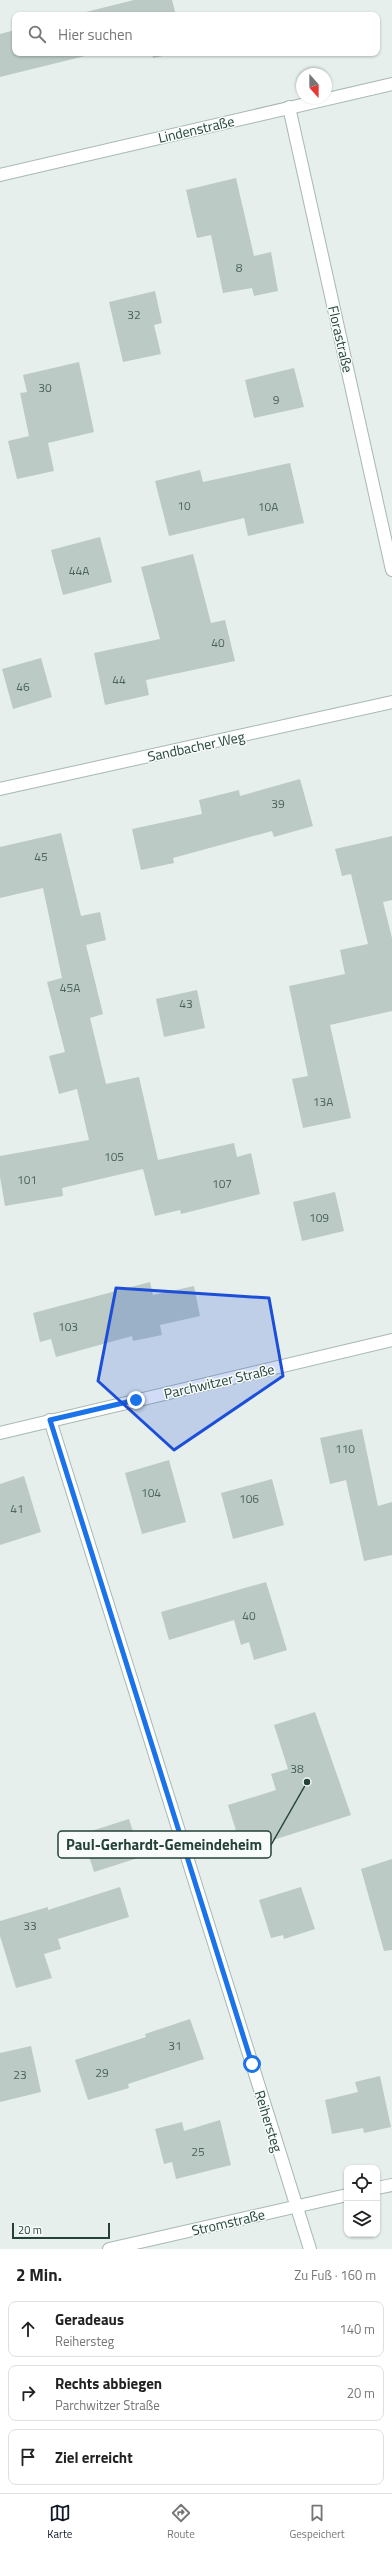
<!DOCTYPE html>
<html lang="de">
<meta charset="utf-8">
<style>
body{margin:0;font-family:"Titillium Web",sans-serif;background:#f2f2f2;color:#222}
.controls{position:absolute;right:12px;bottom:12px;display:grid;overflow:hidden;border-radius:8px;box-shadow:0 1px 3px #0004}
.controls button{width:36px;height:36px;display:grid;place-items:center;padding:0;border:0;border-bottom:1px solid #e0e0e0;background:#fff;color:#222;font:20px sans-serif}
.compass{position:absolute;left:296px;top:68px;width:36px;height:36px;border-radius:50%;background:#fff;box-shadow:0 1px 3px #0004;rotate:159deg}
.scale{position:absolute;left:12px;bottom:10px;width:98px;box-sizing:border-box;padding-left:4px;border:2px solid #24423a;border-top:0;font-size:11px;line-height:14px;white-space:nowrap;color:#24423a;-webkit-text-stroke:3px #f7fbf9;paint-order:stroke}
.stop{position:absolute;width:12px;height:12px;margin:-9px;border:3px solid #1a73e8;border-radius:50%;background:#fff}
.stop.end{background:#1a73e8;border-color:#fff;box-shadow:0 1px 4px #0008}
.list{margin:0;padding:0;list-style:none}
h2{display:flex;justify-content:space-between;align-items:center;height:52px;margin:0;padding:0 16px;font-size:17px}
h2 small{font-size:13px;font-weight:400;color:#767676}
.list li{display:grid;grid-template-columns:26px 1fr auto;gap:12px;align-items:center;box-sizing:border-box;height:56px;margin:0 8px 8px;padding:0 8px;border:1px solid #e0e0e0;border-radius:8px}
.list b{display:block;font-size:15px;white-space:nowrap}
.list p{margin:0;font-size:13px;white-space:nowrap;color:#767676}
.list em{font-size:13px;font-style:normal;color:#767676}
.icon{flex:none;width:22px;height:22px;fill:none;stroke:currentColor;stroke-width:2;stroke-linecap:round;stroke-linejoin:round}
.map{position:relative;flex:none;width:392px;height:2249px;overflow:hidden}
.search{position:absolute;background:#fff;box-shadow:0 1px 3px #0004;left:12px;right:12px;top:12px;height:44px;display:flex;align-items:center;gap:10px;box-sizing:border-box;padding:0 14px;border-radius:8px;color:#767676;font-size:15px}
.sheet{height:244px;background:#fff}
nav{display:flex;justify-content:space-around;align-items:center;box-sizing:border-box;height:56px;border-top:1px solid #e0e0e0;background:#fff;font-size:11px;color:#767676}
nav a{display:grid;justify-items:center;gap:2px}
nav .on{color:#111827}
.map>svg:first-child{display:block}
.building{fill:#bbcac4}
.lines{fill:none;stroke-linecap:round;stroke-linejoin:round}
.street-casing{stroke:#a8b8b2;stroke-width:14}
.street{stroke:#fff;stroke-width:12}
.route{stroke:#1a73e8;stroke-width:5}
.marked{fill:#1d4ed8;fill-opacity:0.2;stroke:#1d4ed8;stroke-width:3;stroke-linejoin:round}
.labels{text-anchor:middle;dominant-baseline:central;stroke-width:3;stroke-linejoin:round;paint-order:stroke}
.number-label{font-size:12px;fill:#4a645c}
.street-label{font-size:14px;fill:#24423a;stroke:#f7fbf9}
.leader{fill:none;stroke:#24423a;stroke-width:1.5}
.callout-dot{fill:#24423a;stroke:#f7fbf9;stroke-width:1.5}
.callout{fill:#f7fbf9;stroke:#24423a;stroke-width:1.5}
.callout-label{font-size:15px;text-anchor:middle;font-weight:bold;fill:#24423a}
</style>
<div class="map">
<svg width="392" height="2249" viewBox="0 0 392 2249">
<rect width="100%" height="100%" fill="#e6efeb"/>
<g class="building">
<path d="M134,0h38l4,15h-102z"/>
<path d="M15,30v23h82l-97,24v-43z"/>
<path d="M152,53h25l-24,5z"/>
<path d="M236,178l18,78 17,-4 7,39 -24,5 -2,-8 -29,5 -12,-58 -14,3 -11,-48z"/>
<path d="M155,291l7,32 -8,2 7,29 -38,8 -14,-60z"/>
<path d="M79,362l15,70 -46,11 6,28 -37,8 -9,-38 21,-5 -9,-43 7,-1 -4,-17z"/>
<path d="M294,368l10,39 -50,11 -9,-38z"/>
<path d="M290,463l14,60 -56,13 -4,-18 -75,18 -14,-55 45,-11 3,12z"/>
<path d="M100,537l12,45 -49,13 -12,-45z"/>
<path d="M193,554l18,69 14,-3 10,41 -89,19 3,15 -44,10 -11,-52 66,-14 -19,-72z"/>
<path d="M41,658l11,39 -39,12 -11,-40z"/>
<path d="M300,779l13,47 -39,11 -2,-6 -99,27 1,5 -33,7 -9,-41 70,-15 -3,-14 40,-10 1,6z"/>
<path d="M61,833l20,83 19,-4 6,28 -20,5 17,69 -13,4 16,66 33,-7 19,83 76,-17 3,14 14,-4 9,41 -79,20 -1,-4 -25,6 -12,-47 -81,19 1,8 -58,10 -5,-29v-21l89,-16 -12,-51 -18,5 -10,-38 16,-4 -18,-70 15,-4 -19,-90 -43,10v-51z"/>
<path d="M392,836v64l-9,2 9,36v73l-62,14 21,93 -48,10 -11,-49 16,-3 -19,-90 56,-12 -5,-24 28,-6 -17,-70 -9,2 -7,-27z"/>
<path d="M197,990l8,38 -41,9 -8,-38z"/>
<path d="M335,1192l9,39 -42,10 -9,-39z"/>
<path d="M150,1282l3,13 41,-9 6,30 -40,9 2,10 -29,6 -1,-5 -76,21 -5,-18 -11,3 -7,-29z"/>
<path d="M362,1429l16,77 14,-4v53l-28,6 -18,-81 -16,4 -10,-46z"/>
<path d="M169,1460l17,62 -44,12 -17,-61z"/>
<path d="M24,1476l17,56 -41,13v-61z"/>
<path d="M272,1479l12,46 -51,14 -12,-46z"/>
<path d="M266,1582l21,68 -33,10 -5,-18 -8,3 -7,-25 -65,20 -8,-28z"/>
<path d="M315,1712l36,103 -109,35 -14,-45 48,-15 -5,-16 17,-5 -14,-44z"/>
<path d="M129,1819l12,38 -47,15 -12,-38z"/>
<path d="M392,1859v91l-8,1 -23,-82z"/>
<path d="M120,1887l9,30 -71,22 3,10 -17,5 8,24 -36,10 -16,-52v-15l48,-14v3z"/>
<path d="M301,1887l14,42 -31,10 -1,-4 -12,3 -12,-38z"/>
<path d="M190,2019l14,40 -76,25 1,4 -41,12 -13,-40 71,-23 -1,-3z"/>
<path d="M31,2046l10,46 -41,10v-49z"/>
<path d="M380,2076l11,51 -27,6 -1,-5 -31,6 -7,-34 33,-8 -3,-10z"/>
<path d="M220,2120l11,45 -55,14 -4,-17 -8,2 -9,-35 27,-7 2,9z"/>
</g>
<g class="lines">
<defs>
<g id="street">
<path d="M289,107l103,463"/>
<path d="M0,175l392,-91"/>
<path d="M0,789l392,-87"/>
<path d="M50,1420l260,829"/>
<path d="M0,1433l392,-93"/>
<path d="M377,2188l15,-3"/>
<path d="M109,2249l238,-54"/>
</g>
</defs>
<use href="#street" class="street-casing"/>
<use href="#street" class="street"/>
</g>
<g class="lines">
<path class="route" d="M136,1400l-86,20 202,644"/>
</g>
<path class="marked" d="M116,1288l153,10 14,78 -109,74 -76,-69z"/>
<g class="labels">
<g class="number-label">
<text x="239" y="267">8</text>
<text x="134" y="314">32</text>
<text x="45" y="387">30</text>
<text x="276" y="399">9</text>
<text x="184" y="505">10</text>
<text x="268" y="506">10A</text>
<text x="79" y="570">44A</text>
<text x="218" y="642">40</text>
<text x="119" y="679">44</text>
<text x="23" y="686">46</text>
<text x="278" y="803">39</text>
<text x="41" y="856">45</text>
<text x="70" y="987">45A</text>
<text x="186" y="1003">43</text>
<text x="323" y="1101">13A</text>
<text x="114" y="1156">105</text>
<text x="27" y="1179">101</text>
<text x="222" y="1183">107</text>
<text x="319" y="1217">109</text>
<text x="68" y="1326">103</text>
<text x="345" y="1448">110</text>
<text x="151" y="1492">104</text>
<text x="249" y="1498">106</text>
<text x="17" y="1508">41</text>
<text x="249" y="1615">40</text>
<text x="297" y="1768">38</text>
<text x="30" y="1925">33</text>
<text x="175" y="2045">31</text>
<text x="102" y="2072">29</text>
<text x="20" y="2074">23</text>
<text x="198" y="2151">25</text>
</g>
<g class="street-label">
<text transform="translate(196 129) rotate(-13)">Lindenstraße</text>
<text transform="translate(341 339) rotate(77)">Florastraße</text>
<text transform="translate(196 746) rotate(-12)">Sandbacher Weg</text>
<text transform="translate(219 1381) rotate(-13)">Parchwitzer Straße</text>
<text transform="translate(269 2121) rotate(73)">Reihersteg</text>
<text transform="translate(228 2222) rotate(-13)">Stromstraße</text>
</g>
</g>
<path class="leader" d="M307 1782L271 1845"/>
<circle class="callout-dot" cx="307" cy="1782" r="4"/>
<rect class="callout" x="58" y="1831" width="213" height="27" rx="4"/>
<g class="callout-label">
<text x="164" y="1850">Paul-Gerhardt-Gemeindeheim</text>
</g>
</svg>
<div class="controls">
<button><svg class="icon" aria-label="locate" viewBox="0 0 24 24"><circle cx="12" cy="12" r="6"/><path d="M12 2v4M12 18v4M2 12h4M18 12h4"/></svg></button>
<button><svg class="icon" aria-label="layers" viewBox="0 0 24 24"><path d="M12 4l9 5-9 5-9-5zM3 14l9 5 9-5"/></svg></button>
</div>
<svg class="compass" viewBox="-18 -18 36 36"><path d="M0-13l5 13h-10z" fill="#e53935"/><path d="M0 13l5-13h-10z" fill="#767676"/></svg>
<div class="scale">20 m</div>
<div class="stop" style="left:252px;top:2064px"></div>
<div class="stop end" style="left:136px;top:1400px"></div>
<div class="search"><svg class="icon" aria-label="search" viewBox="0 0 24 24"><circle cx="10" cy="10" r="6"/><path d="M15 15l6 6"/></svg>Hier suchen</div>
</div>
<section class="sheet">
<h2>2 Min.<small>Zu Fuß · 160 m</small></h2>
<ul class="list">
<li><svg class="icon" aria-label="ahead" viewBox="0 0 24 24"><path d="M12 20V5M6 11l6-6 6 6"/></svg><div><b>Geradeaus</b><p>Reihersteg</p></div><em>140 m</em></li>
<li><svg class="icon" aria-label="right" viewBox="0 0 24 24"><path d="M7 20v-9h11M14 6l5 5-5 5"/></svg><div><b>Rechts abbiegen</b><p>Parchwitzer Straße</p></div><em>20 m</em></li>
<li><svg class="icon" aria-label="arrive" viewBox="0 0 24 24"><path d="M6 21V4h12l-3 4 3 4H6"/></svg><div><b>Ziel erreicht</b></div></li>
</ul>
</section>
<nav>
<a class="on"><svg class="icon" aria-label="map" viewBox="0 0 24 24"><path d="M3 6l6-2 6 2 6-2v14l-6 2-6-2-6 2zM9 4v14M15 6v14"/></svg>Karte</a>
<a><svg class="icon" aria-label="directions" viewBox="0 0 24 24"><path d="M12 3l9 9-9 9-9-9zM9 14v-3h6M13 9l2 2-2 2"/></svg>Route</a>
<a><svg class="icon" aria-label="saved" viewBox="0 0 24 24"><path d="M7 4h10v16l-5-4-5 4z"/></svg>Gespeichert</a>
</nav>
